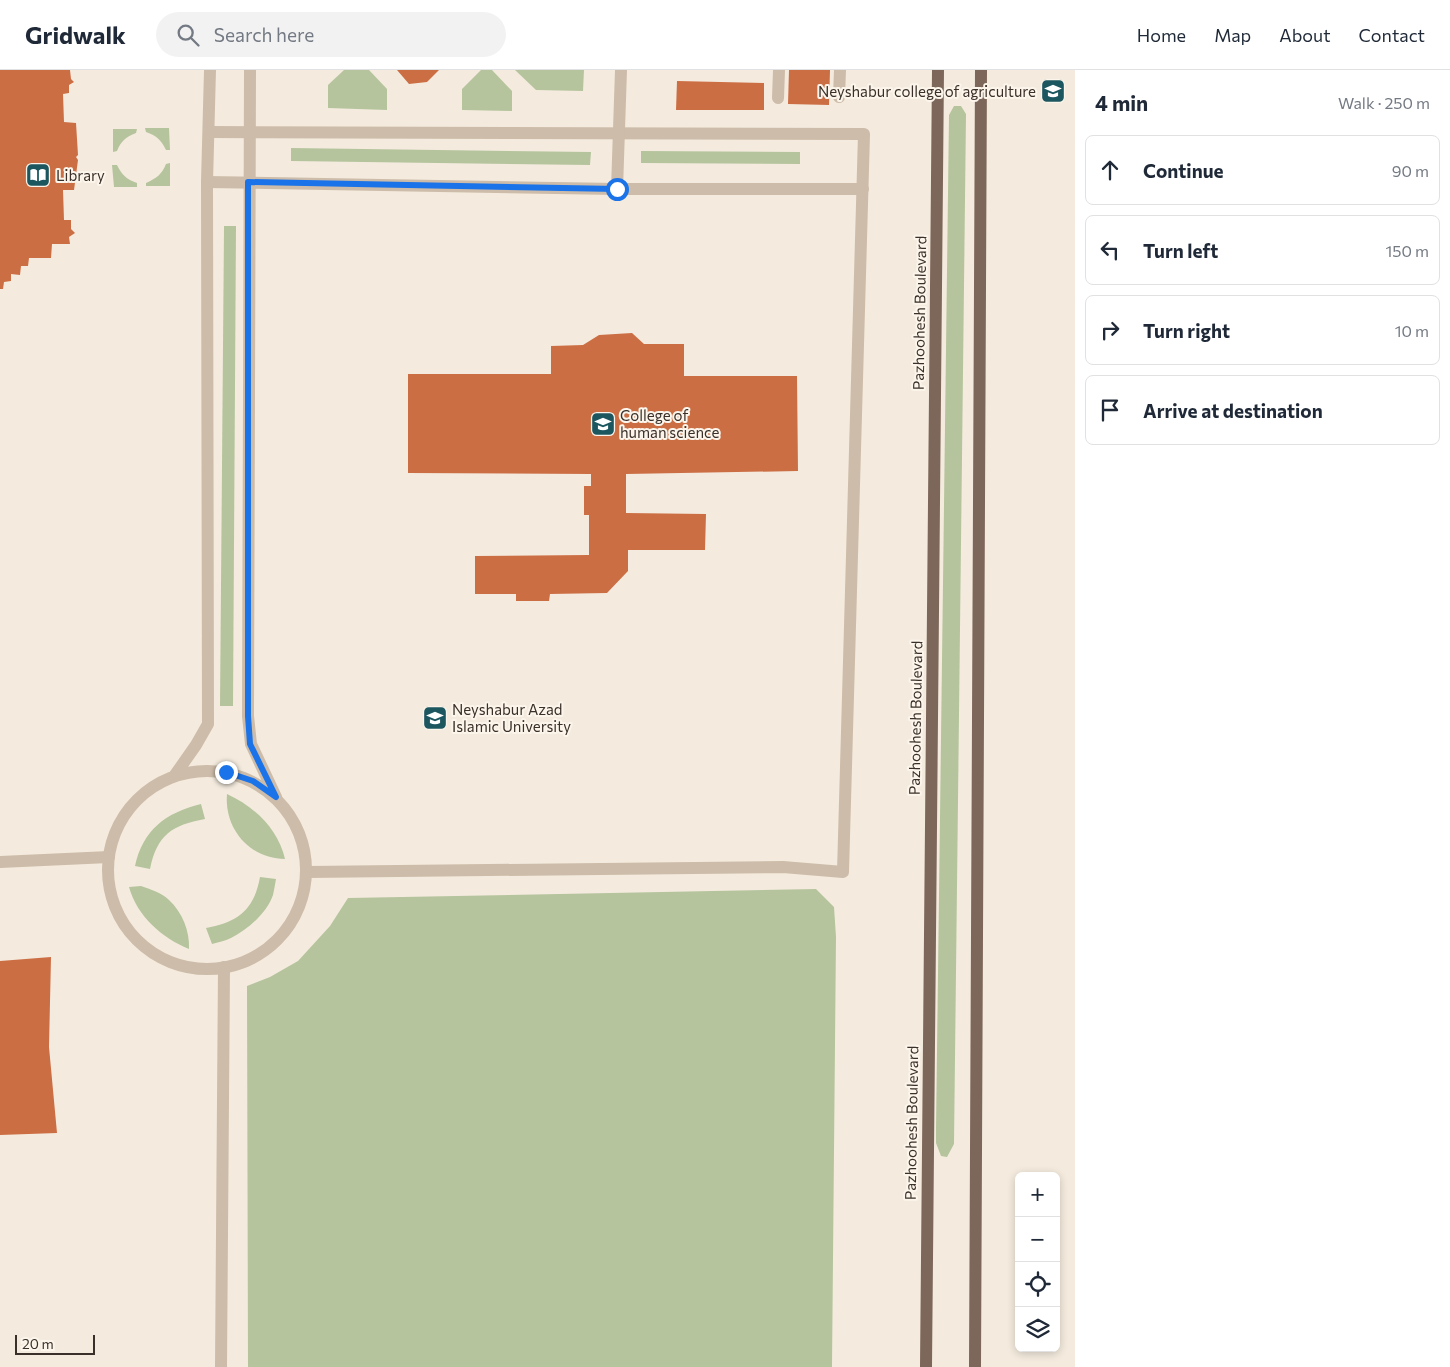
<!DOCTYPE html>
<meta charset="utf-8">
<style>
body{margin:0;font-family:Commissioner,sans-serif;background:#f2f2f3;color:#1f2937}
.controls{position:absolute;right:15px;bottom:15px;display:grid;overflow:hidden;border-radius:8px;box-shadow:0 2px 8px #0003}
.controls button{width:45px;height:45px;display:grid;place-items:center;padding:0;border:0;border-bottom:1px solid #e0e1e3;background:#fff;color:#1f2937;font:25px sans-serif}
.scale{position:absolute;left:15px;bottom:12px;width:80px;box-sizing:border-box;padding-left:5px;border:2px solid #3a3029;border-top:0;font-size:14px;line-height:18px;white-space:nowrap;color:#3a3029;-webkit-text-stroke:4px #fbf5eb;paint-order:stroke}
.stop{position:absolute;width:15px;height:15px;margin:-11px;border:4px solid #1a73e8;border-radius:50%;background:#fff}
.stop.end{background:#1a73e8;border-color:#fff;box-shadow:0 1px 5px #0008}
.list{margin:0;padding:0;list-style:none}
h2{display:flex;justify-content:space-between;align-items:center;height:65px;margin:0;padding:0 20px;font-size:21px}
h2 small{font-size:16px;font-weight:400;color:#747a83}
.list li{display:grid;grid-template-columns:32px 1fr auto;gap:15px;align-items:center;box-sizing:border-box;height:70px;margin:0 10px 10px;padding:0 10px;border:1px solid #e0e1e3;border-radius:8px}
.list b{display:block;font-size:19px;white-space:nowrap}
.list em{font-size:16px;font-style:normal;color:#747a83}
.icon{flex:none;width:28px;height:28px;fill:none;stroke:currentColor;stroke-width:2;stroke-linecap:round;stroke-linejoin:round}
.map{position:relative;flex:none;width:1075px;height:1297px;overflow:hidden}
header{display:flex;align-items:center;gap:30px;box-sizing:border-box;height:70px;padding:0 25px;background:#fff;border-bottom:1px solid #e0e1e3}
header strong{font-size:24px}
nav{display:flex;gap:28px;margin-inline-start:auto;font-size:18px}
.search{width:350px;height:45px;background:#f2f2f3;display:flex;align-items:center;gap:12px;box-sizing:border-box;padding:0 18px;border-radius:28px;color:#747a83;font-size:19px}
main{display:flex}
aside{flex:1;background:#fff}
.map>svg:first-child{display:block}
.green{fill:#b5c49d}
.building{fill:#cc6e44}
.lines{fill:none;stroke-linecap:round;stroke-linejoin:round}
.lane{stroke:#cdbca9;stroke-width:12}
.primary{stroke:#7d675a;stroke-width:12}
.route{stroke:#1a73e8;stroke-width:6}
.labels{text-anchor:middle;dominant-baseline:central;stroke-width:4;stroke-linejoin:round;paint-order:stroke}
.poi-label{font-size:15px;fill:#3a3029;stroke:#fbf5eb;text-anchor:start}
.street-label{font-size:15px;fill:#3a3029;stroke:#fbf5eb}
</style>
<header>
<strong>Gridwalk</strong>
<div class="search"><svg class="icon" aria-label="search" viewBox="0 0 24 24"><circle cx="10" cy="10" r="6"/><path d="M15 15l6 6"/></svg>Search here</div>
<nav><a>Home</a><a>Map</a><a>About</a><a>Contact</a></nav>
</header>
<main>
<div class="map">
<svg width="1075" height="1297" viewBox="0 0 1075 1297">
<rect width="100%" height="100%" fill="#f4ebde"/>
<g class="green">
<path d="M344,0h25l18,19v21l-59,-2v-23z"/>
<path d="M481,0h11l20,21v20l-50,-1v-21z"/>
<path d="M515,0h69l-1,21 -47,-1z"/>
<path d="M954,36h7l5,8 -12,1030 -7,13 -6,-1 -5,-13v-14l13,-1014z"/>
<path d="M145,58h24l1,22h-4c-5,-10 -9,-14 -20,-18z"/>
<path d="M113,59h24l-1,4c-10,4 -15,8 -19,18l-4,1z"/>
<path d="M291,78l300,4 -1,13 -299,-4z"/>
<path d="M641,81l159,1v12l-159,-1z"/>
<path d="M170,93v23h-24v-3c11,-5 16,-9 20,-19z"/>
<path d="M112,95h5c5,10 9,14 20,18v4h-23z"/>
<path d="M224,156h12l-3,480h-13z"/>
<path d="M227,724c28,13 51,35 58,65 -35,0 -61,-30 -58,-65z"/>
<path d="M201,734l4,15c-33,6 -48,16 -55,50l-15,-3c8,-36 30,-53 66,-62z"/>
<path d="M260,807l16,2c-1,6 -2,11 -3,16 -6,18 -26,35 -42,43 -6,3 -13,4 -19,6l-6,-16c32,-6 48,-18 54,-51z"/>
<path d="M141,816c9,3 21,7 28,14 13,12 21,31 20,49 -27,-11 -52,-33 -60,-62z"/>
<path d="M816,819l18,18 2,30 -4,430h-584l-1,-381 23,-9 28,-16 32,-35 18,-28z"/>
</g>
<g class="building">
<path d="M0,0h70l1,9 3,3 -5,3v8l-6,1 1,28 12,1 2,32 -2,2 2,3 -4,30h-11l1,30h7v9l4,4 -6,4 1,7h-18l-1,14h-22l-1,8h-7l-1,9 -9,-1v7l-7,1 -1,7h-3z"/>
<path d="M397,0h42l-12,12 -18,2z"/>
<path d="M789,0h41l-1,35 -41,-1z"/>
<path d="M677,11l87,2v27h-88z"/>
<path d="M632,263l12,11h40v32h113l1,95 -172,3v39l80,1 -1,36h-77v21l-21,22 -57,1 -1,7h-33v-7h-41v-38l114,-1v-40h-5v-29h7v-12l-183,-1v-99h143v-28l32,-1 16,-10z"/>
<path d="M51,887l-2,90 8,86 -57,2v-174z"/>
</g>
<g class="lines">
<g class="lane">
<path d="M250,0l-2,646 3,28 25,53"/>
<path d="M839,27l1,-27"/>
<path d="M778,28l1,-28"/>
<path d="M209,62l655,2 -21,738 -60,-5 -476,5"/>
<path d="M207,112l410,7h246"/>
<path d="M617,119l4,-119"/>
<circle cx="207" cy="800" r="99"/>
<path d="M175,705l21,-30 12,-21 -1,-542 3,-112"/>
<path d="M0,792l109,-5"/>
<path d="M221,1297l3,-400"/>
</g>
<g class="primary">
<path d="M926,1297l12,-1297"/>
<path d="M975,1297l6,-1297"/>
</g>
</g>
<g class="lines">
<path class="route" d="M226,702l27,9 23,16 -26,-53 -2,-28v-534l369,7"/>
</g>
<defs>
<symbol id="university-square" viewBox="-11 -11 22 22"><rect x="-9" y="-9" width="18" height="18" rx="4" fill="#1c565e" stroke="#fbf5eb"/><path d="M0-5L7-2L0 1L-7-2ZM-4 1L0 2.5L4 1V4Q0 6-4 4Z" fill="#fff"/></symbol>
<symbol id="library-square" viewBox="-11 -11 22 22"><rect x="-9" y="-9" width="18" height="18" rx="4" fill="#1c565e" stroke="#fbf5eb"/><path d="M-6-4Q-3-5.5-.7-3.5V5Q-3 3-6 4ZM6-4Q3-5.5 .7-3.5V5Q3 3 6 4Z" fill="#fff"/></symbol>
</defs>
<g fill-rule="evenodd">
<use href="#university-square" x="1039" y="7" width="28" height="28"/>
<use href="#library-square" x="24" y="91" width="28" height="28"/>
<use href="#university-square" x="589" y="340" width="28" height="28"/>
<use href="#university-square" x="421" y="634" width="28" height="28"/>
</g>
<g class="labels">
<g class="poi-label">
<text x="1036" y="21" text-anchor="end">Neyshabur college of agriculture</text>
<text x="56" y="105">Library</text>
<text x="620" y="345">College of<tspan x="620" dy="17">human science</tspan></text>
<text x="452" y="639">Neyshabur Azad<tspan x="452" dy="17">Islamic University</tspan></text>
</g>
<g class="street-label">
<text transform="translate(919 243) rotate(-89)">Pazhoohesh Boulevard</text>
<text transform="translate(915 648) rotate(-89)">Pazhoohesh Boulevard</text>
<text transform="translate(911 1053) rotate(-89)">Pazhoohesh Boulevard</text>
</g>
</g>
</svg>
<div class="controls">
<button>+</button>
<button>−</button>
<button><svg class="icon" aria-label="locate" viewBox="0 0 24 24"><circle cx="12" cy="12" r="6"/><path d="M12 2v4M12 18v4M2 12h4M18 12h4"/></svg></button>
<button><svg class="icon" aria-label="layers" viewBox="0 0 24 24"><path d="M12 4l9 5-9 5-9-5zM3 14l9 5 9-5"/></svg></button>
</div>
<div class="scale">20 m</div>
<div class="stop" style="left:617px;top:119px"></div>
<div class="stop end" style="left:226px;top:702px"></div>
</div>
<aside>
<h2>4 min<small>Walk · 250 m</small></h2>
<ul class="list">
<li><svg class="icon" aria-label="ahead" viewBox="0 0 24 24"><path d="M12 20V5M6 11l6-6 6 6"/></svg><div><b>Continue</b></div><em>90 m</em></li>
<li><svg class="icon" aria-label="left" viewBox="0 0 24 24"><path d="M17 20v-9H6M10 6l-5 5 5 5"/></svg><div><b>Turn left</b></div><em>150 m</em></li>
<li><svg class="icon" aria-label="right" viewBox="0 0 24 24"><path d="M7 20v-9h11M14 6l5 5-5 5"/></svg><div><b>Turn right</b></div><em>10 m</em></li>
<li><svg class="icon" aria-label="arrive" viewBox="0 0 24 24"><path d="M6 21V4h12l-3 4 3 4H6"/></svg><div><b>Arrive at destination</b></div></li>
</ul>
</aside>
</main>
